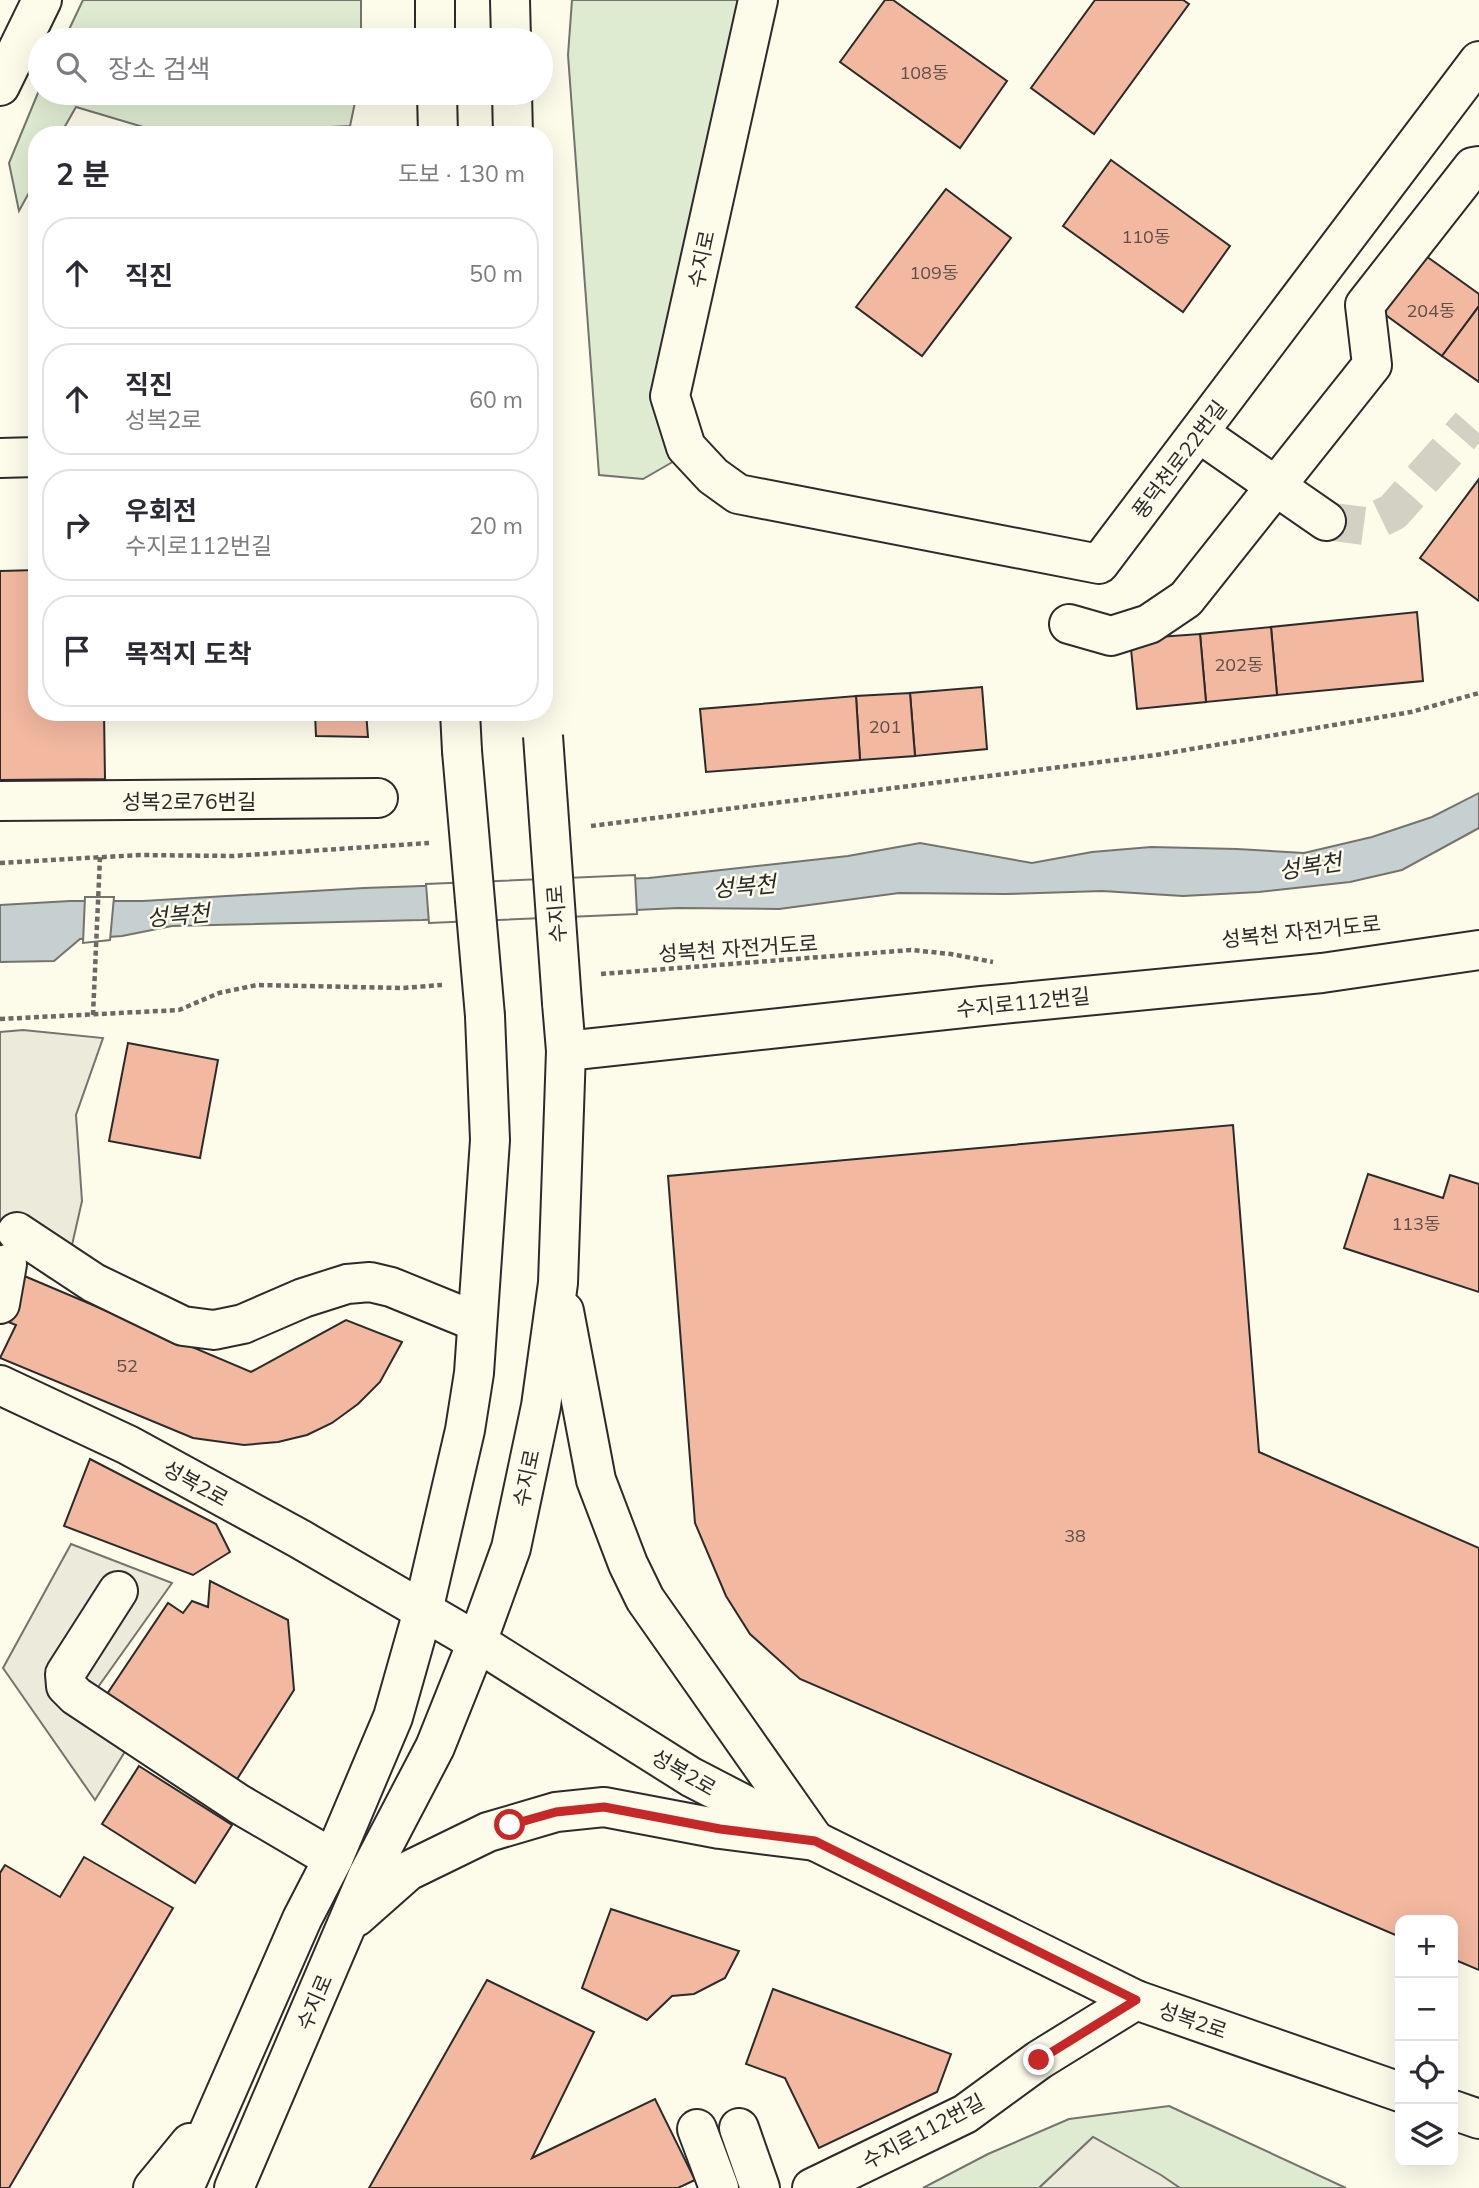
<!DOCTYPE html>
<html lang="ko">
<meta charset="utf-8">
<style>
body{margin:0;font-family:Mulish,"Noto Sans KR",sans-serif;background:#f2f2f3;color:#2b2b33}
.controls{position:absolute;right:21px;bottom:21px;display:grid;overflow:hidden;border-radius:14px;box-shadow:0 7px 28px #0002}
.controls button{width:63px;height:63px;display:grid;place-items:center;padding:0;border:0;border-bottom:2px solid #e1e1e2;background:#fff;color:#2b2b33;font:35px sans-serif}
.stop{position:absolute;width:21px;height:21px;margin:-16px;border:5px solid #c62828;border-radius:50%;background:#fff}
.stop.end{background:#c62828;border-color:#fff;box-shadow:0 2px 7px #0008}
.list{margin:0;padding:0;list-style:none}
h2{display:flex;justify-content:space-between;align-items:center;height:91px;margin:0;padding:0 28px;font-size:30px}
h2 small{font-size:23px;font-weight:400;color:#7c7c81}
.list li{display:grid;grid-template-columns:46px 1fr auto;gap:21px;align-items:center;box-sizing:border-box;height:112px;margin:0 14px 14px;padding:0 14px;border:2px solid #e1e1e2;border-radius:28px}
.list b{display:block;font-size:26px;white-space:nowrap}
.list p{margin:0;font-size:23px;white-space:nowrap;color:#7c7c81}
.list em{font-size:23px;font-style:normal;color:#7c7c81}
.icon{flex:none;width:38px;height:38px;fill:none;stroke:currentColor;stroke-width:2;stroke-linecap:round;stroke-linejoin:round}
.map{position:relative;flex:none;width:1479px;height:2188px;overflow:hidden}
.search{position:absolute;background:#fff;box-shadow:0 7px 28px #0002;left:28px;top:28px;width:525px;height:77px;display:flex;align-items:center;gap:18px;box-sizing:border-box;padding:0 24px;border-radius:38px;color:#7c7c81;font-size:26px}
.panel{position:absolute;background:#fff;box-shadow:0 7px 28px #0002;left:28px;top:126px;width:525px;height:595px;border-radius:28px}
.map>svg:first-child{display:block}
.green{fill:#deebd1;stroke:#74746e;stroke-width:2}
.parking{fill:#eceadb;stroke:#74746e;stroke-width:2}
.water{fill:#c7d0d0;stroke:#74746e;stroke-width:2}
.pier{fill:#fdfbea;stroke:#74746e;stroke-width:2}
.building{fill:#f2b8a0;stroke:#2b2b2b;stroke-width:2}
.lines{fill:none;stroke-linecap:round;stroke-linejoin:round}
.minor-tunnel{stroke:#d3d1c4;stroke-width:38;stroke-dasharray:38 19;stroke-linecap:butt}
.minor-casing{stroke:#2b2b2b;stroke-width:42}
.major-casing{stroke:#2b2b2b;stroke-width:42}
.path{stroke:#6a6964;stroke-width:4.5;stroke-dasharray:5 3.5;stroke-linecap:butt}
.minor{stroke:#fdfbea;stroke-width:38}
.major{stroke:#fdfbea;stroke-width:38}
.major-bridge-casing{stroke:#2b2b2b;stroke-width:42;stroke-linecap:butt}
.major-bridge{stroke:#fdfbea;stroke-width:38}
.route{stroke:#c62828;stroke-width:9}
.labels{text-anchor:middle;dominant-baseline:central;stroke-width:5;stroke-linejoin:round;paint-order:stroke}
.number-label{font-size:18px;fill:#5d4e48}
.street-label{font-size:21px;fill:#2b2b2b;stroke:#fdfbea}
.water-label{font-size:23px;font-style:italic;fill:#2b2b2b;stroke:#fdfbea}
</style>
<div class="map">
<svg width="1479" height="2188" viewBox="0 0 1479 2188">
<rect width="100%" height="100%" fill="#fdfbea"/>
<g class="green">
<path d="M83,0h278v40h-297z"/>
<path d="M572,0h171l-67,460 -33,19 -44,-4 -31,-420z"/>
<path d="M40,88v5h317l-7,33 -39,2 -46,7h-95l-94,-28 -16,28h-23v43l-18,33 -10,-48z"/>
<path d="M1169,2106l177,82h-166l-87,-51 -54,51h-116l65,-34 81,-35z"/>
</g>
<g class="parking">
<path d="M23,1030l80,8 -27,77 6,86 -10,44 -22,33 -50,-36v-210z"/>
<path d="M71,1544l101,39 -86,121 48,33 -39,63 -92,-132z"/>
<path d="M1093,2137l68,38 19,13h-141z"/>
</g>
<path class="water" d="M1479,793v35l-77,42 -52,12 -91,10 -76,4 -81,-5 -96,3 -107,-1 -120,16 -101,-1 -256,12 -250,6 -50,10 -42,3 -26,22 -54,1v-57l70,-4h73l221,-13 285,-10 199,-22 72,-13 112,20 60,-11 59,-5 86,2 67,4 68,-16 60,-20z"/>
<g class="pier">
<path d="M635,875l2,39 -208,9 -3,-39z"/>
<path d="M85,897h29l-4,43 -27,3z"/>
</g>
<g class="building">
<path d="M885,0h8l114,81 -47,67 -120,-86z"/>
<path d="M1095,0h88l6,4 -95,130 -63,-46z"/>
<path d="M1111,160l119,86 -47,66 -120,-86z"/>
<path d="M946,189l65,49 -89,118 -66,-49z"/>
<path d="M1426,256l53,38v12l-37,50 -59,-43z"/>
<path d="M1479,306v76l-37,-26z"/>
<path d="M1479,479v122l-59,-43z"/>
<path d="M37,570v142h67l1,67 -105,1v-209z"/>
<path d="M1417,612l6,69 -146,14 -6,-68z"/>
<path d="M1271,627l6,68 -71,7 -6,-68z"/>
<path d="M1200,634l6,68 -69,7 -7,-70z"/>
<path d="M982,687l5,62 -72,7 -5,-63z"/>
<path d="M910,693l5,63 -55,4 -4,-64z"/>
<path d="M856,696l4,64 -154,12 -6,-63z"/>
<path d="M133,712h79v6l-79,2z"/>
<path d="M366,712l2,25 -52,-1 -1,-22 -36,-2z"/>
<path d="M128,1043l90,17 -18,98 -91,-17z"/>
<path d="M1233,1125l26,327 220,96v422l-26,-11v-39h-53v17l-600,-258 -50,-45 -24,-38 -31,-73 -27,-347z"/>
<path d="M1368,1174l75,24 7,-23 29,9v108l-135,-44z"/>
<path d="M22,1275l229,97 95,-52 56,22 -22,40 -22,22 -26,19 -25,12 -29,7 -34,3 -51,-7 -193,-80 16,-33 -15,-6z"/>
<path d="M90,1459l126,65 14,28 -37,23 -129,-49z"/>
<path d="M210,1581l78,39 6,70 -62,97 -129,-87 65,-97 15,10 9,-12 16,6z"/>
<path d="M139,1766l93,59 -37,58 -93,-59z"/>
<path d="M84,1857l89,51 -164,280h-9v-315l5,-8 55,32z"/>
<path d="M611,1909l128,42 -14,27 -31,16 -22,2 -25,24 -65,-32z"/>
<path d="M487,1980l107,52 -62,126 123,-59 40,81 -17,8h-309z"/>
<path d="M773,1989l178,65 -14,38 -118,56 -34,-70 -39,-14z"/>
</g>
<g class="lines">
<path class="minor-tunnel" d="M1326,521l38,5 29,-14 77,-87"/>
<defs>
<g id="minor">
<path d="M758,0l-88,396 16,51 27,29 25,18 361,70 380,-503"/>
<path d="M0,86l42,-86"/>
<path d="M1199,433l127,88"/>
<path d="M0,458l37,-1"/>
<path d="M1069,624l42,12 38,-12 37,-25 186,-234 -7,-60 108,-138 6,-1"/>
<path d="M0,801l378,-3"/>
<path d="M566,1051l416,-45 340,-33 157,-23"/>
<path d="M17,1232l77,51 89,43 31,4 29,-6 60,-26 44,-14 23,-2 21,5 86,35"/>
<path d="M0,1304l7,-40"/>
<path d="M0,1385l128,60 172,94 177,103 214,135 124,64 321,159 264,92"/>
<path d="M118,1591l-53,83 1,12 10,10 163,108 94,55"/>
<path d="M1453,2110l26,9"/>
<path d="M739,2128l21,60"/>
<path d="M697,2129l22,59"/>
<path d="M812,2188l153,-74 74,-54 97,-60"/>
</g>
<g id="major">
<path d="M510,0l1,40"/>
<path d="M435,40v-40"/>
<path d="M437,93l1,42"/>
<path d="M512,93l1,42"/>
<path d="M460,712l2,39"/>
<path d="M564,1311l32,169 32,84 17,35 170,242"/>
<path d="M356,1917l52,-46 80,-39 68,-20 48,-5 116,22 95,12"/>
<path d="M153,2188l37,-45"/>
<path d="M184,2188l118,-269 31,-60 60,-142 30,-106 42,-181 9,-57 16,-233 -5,-124"/>
<path d="M234,2188l134,-313 67,-128 42,-105 34,-94 30,-142 17,-123 8,-232 -4,-48"/>
</g>
</defs>
<use href="#minor" class="minor-casing"/>
<use href="#major" class="major-casing"/>
<g class="path">
<path d="M591,826l565,-71 255,-43 68,-19"/>
<path d="M0,863l139,-8 94,1 196,-13"/>
<path d="M601,974l310,-24 40,4 42,8"/>
<path d="M93,1015l7,-158"/>
<path d="M0,1019l179,-9 40,-17 38,-8 145,3 40,-3"/>
</g>
<use href="#minor" class="minor"/>
<use href="#major" class="major"/>
<defs>
<g id="major-bridge">
<path d="M543,736l19,267"/>
<path d="M462,751l23,265"/>
</g>
</defs>
<use href="#major-bridge" class="major-bridge-casing"/>
<use href="#major-bridge" class="major-bridge"/>
</g>
<g class="lines">
<path class="route" d="M510,1825l46,-13 48,-5 116,22 95,12 321,159 -97,60"/>
</g>
<g class="labels">
<g class="number-label">
<text x="924" y="72">108동</text>
<text x="1146" y="236">110동</text>
<text x="934" y="272">109동</text>
<text x="1431" y="310">204동</text>
<text x="1239" y="664">202동</text>
<text x="885" y="726">201</text>
<text x="1416" y="1223">113동</text>
<text x="127" y="1365">52</text>
<text x="1075" y="1535">38</text>
</g>
<g class="street-label">
<text transform="translate(701 259) rotate(-78)">수지로</text>
<text transform="translate(1179 459) rotate(-53)">풍덕천로22번길</text>
<text x="189" y="801">성복2로76번길</text>
<text transform="translate(556 914) rotate(-94)">수지로</text>
<text transform="translate(1301 931) rotate(-6)">성복천 자전거도로</text>
<text transform="translate(738 948) rotate(-4)">성복천 자전거도로</text>
<text transform="translate(1023 1002) rotate(-6)">수지로112번길</text>
<text transform="translate(526 1478) rotate(-78)">수지로</text>
<text transform="translate(196 1483) rotate(29)">성복2로</text>
<text transform="translate(684 1772) rotate(30)">성복2로</text>
<text transform="translate(314 2002) rotate(-67)">수지로</text>
<text transform="translate(1193 2020) rotate(19)">성복2로</text>
<text transform="translate(923 2131) rotate(-28)">수지로112번길</text>
</g>
<g class="water-label">
<text transform="translate(1310 866) rotate(-9)">성복천</text>
<text transform="translate(744 886) rotate(-5)">성복천</text>
<text transform="translate(178 915) rotate(-5)">성복천</text>
</g>
</g>
</svg>
<div class="controls">
<button>+</button>
<button>−</button>
<button><svg class="icon" aria-label="locate" viewBox="0 0 24 24"><circle cx="12" cy="12" r="6"/><path d="M12 2v4M12 18v4M2 12h4M18 12h4"/></svg></button>
<button><svg class="icon" aria-label="layers" viewBox="0 0 24 24"><path d="M12 4l9 5-9 5-9-5zM3 14l9 5 9-5"/></svg></button>
</div>
<div class="stop" style="left:510px;top:1825px"></div>
<div class="stop end" style="left:1039px;top:2060px"></div>
<div class="search"><svg class="icon" aria-label="search" viewBox="0 0 24 24"><circle cx="10" cy="10" r="6"/><path d="M15 15l6 6"/></svg>장소 검색</div>
<section class="panel">
<h2>2 분<small>도보 · 130 m</small></h2>
<ul class="list">
<li><svg class="icon" aria-label="ahead" viewBox="0 0 24 24"><path d="M12 20V5M6 11l6-6 6 6"/></svg><div><b>직진</b></div><em>50 m</em></li>
<li><svg class="icon" aria-label="ahead" viewBox="0 0 24 24"><path d="M12 20V5M6 11l6-6 6 6"/></svg><div><b>직진</b><p>성복2로</p></div><em>60 m</em></li>
<li><svg class="icon" aria-label="right" viewBox="0 0 24 24"><path d="M7 20v-9h11M14 6l5 5-5 5"/></svg><div><b>우회전</b><p>수지로112번길</p></div><em>20 m</em></li>
<li><svg class="icon" aria-label="arrive" viewBox="0 0 24 24"><path d="M6 21V4h12l-3 4 3 4H6"/></svg><div><b>목적지 도착</b></div></li>
</ul>
</section>
</div>
